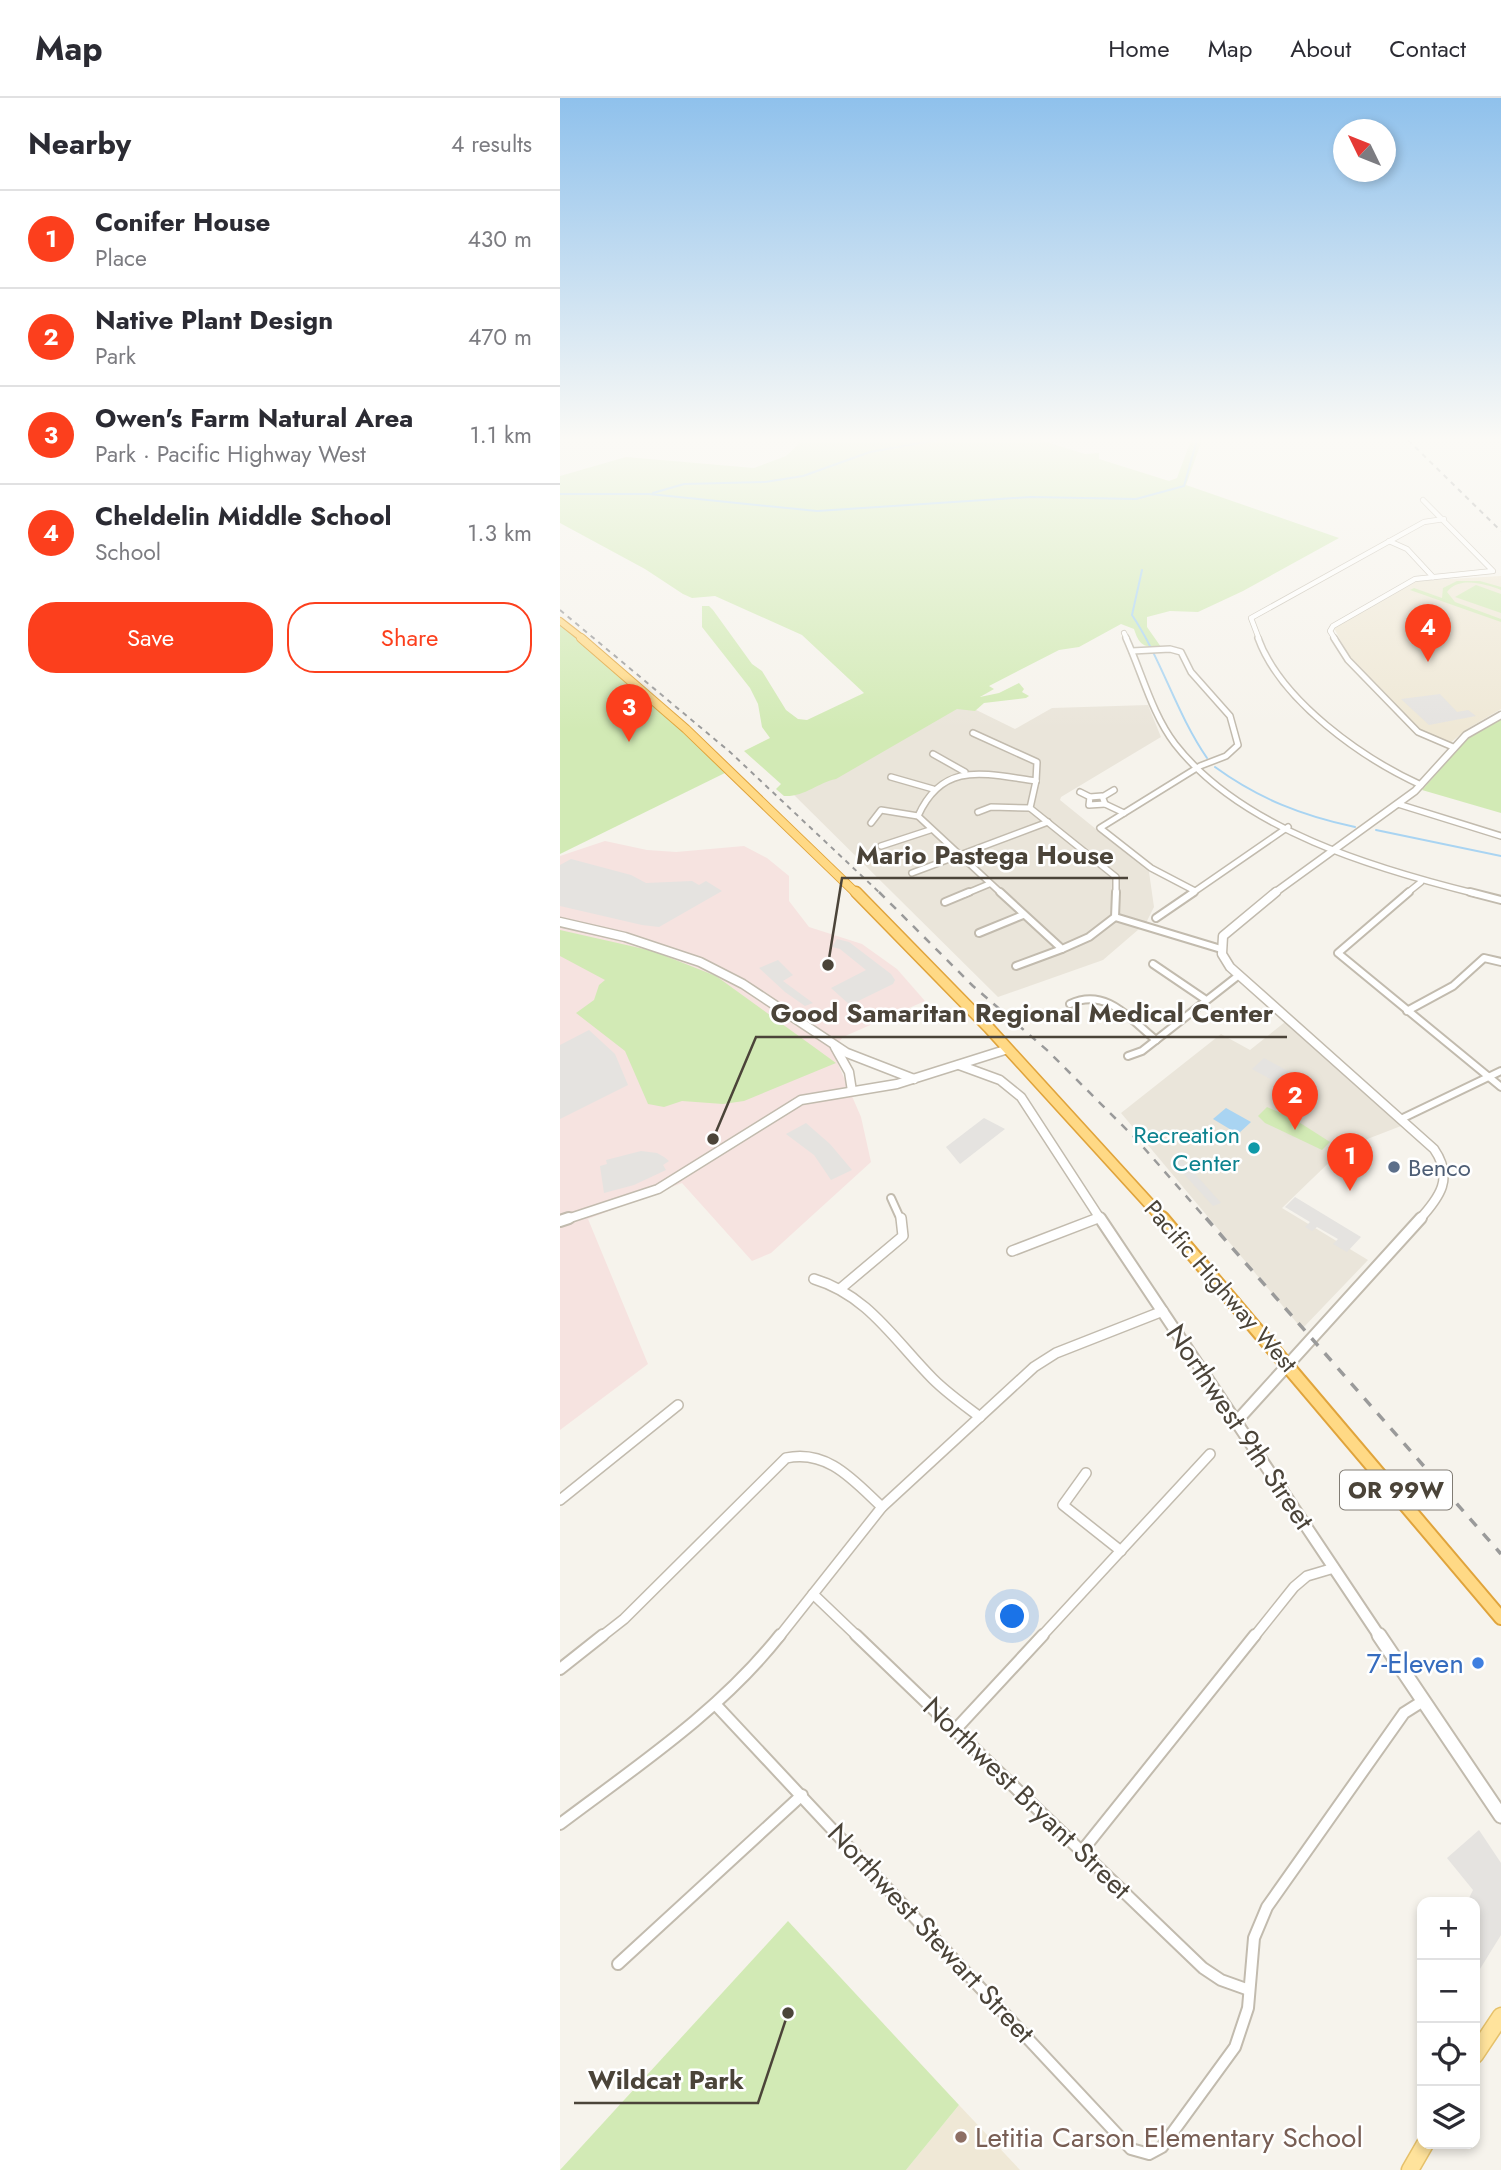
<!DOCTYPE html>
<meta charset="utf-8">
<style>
body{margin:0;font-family:Jost,sans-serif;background:#f2f2f3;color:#2b2b33}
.controls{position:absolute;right:21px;bottom:21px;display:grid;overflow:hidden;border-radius:14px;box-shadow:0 4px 10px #0003}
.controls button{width:63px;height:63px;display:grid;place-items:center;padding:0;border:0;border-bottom:2px solid #e1e1e2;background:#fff;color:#2b2b33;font:35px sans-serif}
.compass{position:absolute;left:773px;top:21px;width:63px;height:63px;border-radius:50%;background:#fff;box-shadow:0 4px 10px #0003;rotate:313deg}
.you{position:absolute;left:453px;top:1519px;width:24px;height:24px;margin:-18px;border:5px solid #fff;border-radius:50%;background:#1a73e8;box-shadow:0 0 0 10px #1a73e833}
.badge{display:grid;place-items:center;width:46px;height:46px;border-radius:50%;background:#fc3f1d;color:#fff;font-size:23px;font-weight:700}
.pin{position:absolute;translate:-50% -58px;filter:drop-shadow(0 2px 4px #0008)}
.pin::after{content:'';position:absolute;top:37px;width:24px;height:21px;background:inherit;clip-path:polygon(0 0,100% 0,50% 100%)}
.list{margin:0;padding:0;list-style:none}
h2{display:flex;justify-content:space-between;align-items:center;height:91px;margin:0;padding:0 28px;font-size:30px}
h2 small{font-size:23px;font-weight:400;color:#7c7c81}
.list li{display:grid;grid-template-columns:46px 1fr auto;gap:21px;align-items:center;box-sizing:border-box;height:98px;padding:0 28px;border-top:2px solid #e1e1e2}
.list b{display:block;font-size:26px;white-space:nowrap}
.list p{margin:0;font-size:23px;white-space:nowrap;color:#7c7c81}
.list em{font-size:23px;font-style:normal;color:#7c7c81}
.actions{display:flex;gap:14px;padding:21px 28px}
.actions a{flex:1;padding:16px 0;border:2px solid #fc3f1d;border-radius:28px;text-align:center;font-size:24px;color:#fc3f1d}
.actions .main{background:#fc3f1d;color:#fff}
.icon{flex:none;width:38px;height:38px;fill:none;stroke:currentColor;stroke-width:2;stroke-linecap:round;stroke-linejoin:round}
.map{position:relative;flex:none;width:941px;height:2072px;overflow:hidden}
header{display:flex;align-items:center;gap:42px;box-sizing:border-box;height:98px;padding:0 35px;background:#fff;border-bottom:2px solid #e1e1e2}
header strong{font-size:33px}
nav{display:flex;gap:38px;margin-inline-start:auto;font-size:24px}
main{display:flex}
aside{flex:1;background:#fff}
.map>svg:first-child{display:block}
.residential{fill:#eae5da}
.education{fill:#efe8d6}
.medical{fill:#f6e3e0}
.green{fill:#d2eab5}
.parking{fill:#e5e3e0}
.water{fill:#a9d4f2}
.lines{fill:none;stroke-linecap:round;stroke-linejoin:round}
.stream{stroke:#a9d4f2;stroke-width:2}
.minor-far4-casing{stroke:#c2bbae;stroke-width:6}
.minor-far3-casing{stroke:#c2bbae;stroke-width:8}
.minor-far2-casing{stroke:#c2bbae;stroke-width:10}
.minor-far1-casing{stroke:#c2bbae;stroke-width:12}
.minor-casing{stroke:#c2bbae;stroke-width:14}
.tertiary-far3-casing{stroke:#c2bbae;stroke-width:9}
.tertiary-far2-casing{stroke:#c2bbae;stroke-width:11}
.tertiary-far1-casing{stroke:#c2bbae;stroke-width:14}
.tertiary-casing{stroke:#c2bbae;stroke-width:17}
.primary-casing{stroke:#e6c16a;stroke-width:19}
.trunk-far3-casing{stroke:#e0a43c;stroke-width:8}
.trunk-far2-casing{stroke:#e0a43c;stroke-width:10}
.trunk-far1-casing{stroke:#e0a43c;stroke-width:13}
.trunk-casing{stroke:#e0a43c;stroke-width:16}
.minor-far4{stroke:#fff;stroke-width:4.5}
.minor-far3{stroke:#fff;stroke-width:5}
.minor-far2{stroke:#fff;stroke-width:6}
.minor-far1{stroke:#fff;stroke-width:9}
.minor{stroke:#fff;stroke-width:10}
.tertiary-far3{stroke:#fff;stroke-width:6}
.tertiary-far2{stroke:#fff;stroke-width:8}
.tertiary-far1{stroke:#fff;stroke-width:10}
.tertiary{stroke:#fff;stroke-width:13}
.primary{stroke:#ffe39c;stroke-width:16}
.trunk-far3{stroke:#ffd985;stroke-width:6}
.trunk-far2{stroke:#ffd985;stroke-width:8}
.trunk-far1{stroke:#ffd985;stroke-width:10}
.trunk{stroke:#ffd985;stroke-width:12}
.rail-far2{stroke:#9a9a9a;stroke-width:2;stroke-dasharray:5 5;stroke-linecap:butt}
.rail-far1{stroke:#9a9a9a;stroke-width:2.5;stroke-dasharray:8 8;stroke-linecap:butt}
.rail{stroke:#9a9a9a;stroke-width:3.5;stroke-dasharray:10 10;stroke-linecap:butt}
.culture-dot{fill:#0f9aa8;stroke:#fff;stroke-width:2.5}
.service-dot{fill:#5c6f8a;stroke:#fff;stroke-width:2.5}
.shop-dot{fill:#3f7fe0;stroke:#fff;stroke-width:2.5}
.education-dot{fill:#8d6e63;stroke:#fff;stroke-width:2.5}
.labels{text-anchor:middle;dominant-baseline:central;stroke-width:5;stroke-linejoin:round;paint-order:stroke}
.shield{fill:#fff;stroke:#817c74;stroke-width:2}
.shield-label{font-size:23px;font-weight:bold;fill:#4b4439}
.culture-label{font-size:24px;fill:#0d838f;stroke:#fff;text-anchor:end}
.service-label{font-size:24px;fill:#4e5e75;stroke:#fff;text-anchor:start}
.street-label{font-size:24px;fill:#4b4439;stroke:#fff}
.near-street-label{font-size:28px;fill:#4b4439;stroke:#fff}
.near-shop-label{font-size:28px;fill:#366cbe;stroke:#fff;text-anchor:end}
.near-education-label{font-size:28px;fill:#785e54;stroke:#fff;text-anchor:start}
.leader{fill:none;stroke:#4b4439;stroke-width:2.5}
.callout-dot{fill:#4b4439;stroke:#fff;stroke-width:2.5}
.callout-label{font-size:26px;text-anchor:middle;font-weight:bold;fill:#4b4439;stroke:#fff;stroke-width:5;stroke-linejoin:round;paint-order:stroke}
</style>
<header>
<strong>Map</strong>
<nav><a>Home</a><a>Map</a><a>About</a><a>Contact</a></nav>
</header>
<main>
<aside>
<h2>Nearby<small>4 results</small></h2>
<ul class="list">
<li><span class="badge">1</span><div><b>Conifer House</b><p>Place</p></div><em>430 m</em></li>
<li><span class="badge">2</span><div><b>Native Plant Design</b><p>Park</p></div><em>470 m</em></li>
<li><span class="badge">3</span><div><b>Owen's Farm Natural Area</b><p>Park · Pacific Highway West</p></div><em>1.1 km</em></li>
<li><span class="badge">4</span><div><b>Cheldelin Middle School</b><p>School</p></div><em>1.3 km</em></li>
</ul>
<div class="actions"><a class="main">Save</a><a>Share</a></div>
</aside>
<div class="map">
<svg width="941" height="2072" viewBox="0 0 941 2072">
<rect width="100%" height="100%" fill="#f6f3ec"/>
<g class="residential">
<path d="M400,604l55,27 37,-21 96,-3 13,32 -100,60 -1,3 89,72 5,35 -8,16 -43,37 -105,37 -209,-207z"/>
<path d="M725,924l116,104 -57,22 -62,60 86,52 -66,69 -181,-216 100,-79 29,16z"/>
</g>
<g class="education">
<path d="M941,478v133l-34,20 -18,15 -28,-13 -71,-73 -16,-30 82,-47z"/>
<path d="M399,2007l61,65h-114z"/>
</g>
<path class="medical" d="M45,743l42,9 29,2 68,-6 23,12 22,18v25l20,26 53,17 35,25 28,32 -82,36 -11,13 29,67 10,45 -100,91 -19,8 -70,-78 -94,36 60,145 -88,66v-574z"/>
<g class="green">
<path d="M240,342h240l45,14 14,-1v6l70,22 8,-3 14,-38h11l-16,45 153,53 -96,53 -45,21 -28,-1 -23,6v10l14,20c-17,1 -22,-2 -27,-18l-13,-5 -42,23 -20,3 -70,36 5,3 -14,8 19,-4 20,-10 5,6 -2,3 7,4 -3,2 -42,5 -9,8 -18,-2 -121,70c-19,4 -31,18 -52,17l-8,-7 5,-5 -37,-33 26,-13 -8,-11 -4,-23 -8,-16 -48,-61v-21h7l4,4 39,54 10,7 24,39 12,9 9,1 57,-27 -62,-58 -87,-39 -23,2 -9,-4 -38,-25 -85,-46v-47l66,-19 128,11 32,-12 15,-14z"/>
<path d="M897,483h23l21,6v3c-16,-6 -42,-14 -54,2l8,10 46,17v3l-91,-32 4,-2 28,10 1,-10z"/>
<path d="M916,487l25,9v19l-46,-16z"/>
<path d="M0,524l169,149 -169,83z"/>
<path d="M941,620v95l-79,-23 47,-53z"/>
<path d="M0,832l93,21 63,25 120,87 -92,38 -21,3 -41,-3 -18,6 -16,-3 -23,-53 -49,-38 18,-13 5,-15 6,-5 -45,-24z"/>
<path d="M707,1009l27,12 36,23 -8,8 -57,-27 -7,-7z"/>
<path d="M228,1823l171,184 -53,65h-346z"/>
</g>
<g class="parking">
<path d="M880,596l17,18 11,-2 8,6 -47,9 -28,-26z"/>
<path d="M11,761l60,16 15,8 46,-2 7,4 7,-4 16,10 -63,36 -17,-2 -82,-19v-41z"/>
<path d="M277,841l12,3 42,32 4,6 -2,4 -43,21 -19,-17 35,-18 -26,-21 -8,-2z"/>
<path d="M218,862l15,15 -10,6 30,22 -8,3 -20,-14 -26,-24z"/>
<path d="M29,932l26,24 13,31 -68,34v-74z"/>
<path d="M704,960l46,25 -16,9 -42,-23z"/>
<path d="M424,1020l21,11 -45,35 -14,-17z"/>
<path d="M246,1025l24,21 22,26 -21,10 -17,-25 -28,-21z"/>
<path d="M81,1053l16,2 7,4 5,4 -6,4 3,5 -32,15 -30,8 -4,-27 7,-2 -1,-4z"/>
<path d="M621,1060l40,45 -8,3 -41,-45z"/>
<path d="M735,1099l66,40 -14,15 -14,-8 5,-5 -21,-12 -5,4 -7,-4 5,-5 -25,-15z"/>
<path d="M919,1732l22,33v72l-26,42v-75h-8l6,-12 -26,-32z"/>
</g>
<path class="water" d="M666,1010l25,14 -13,12 -25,-15z"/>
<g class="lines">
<g class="stream">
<path d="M93,395l31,-9 81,-2 38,-6 67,-24 67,-12"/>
<path d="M0,396h89l168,17 214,-14 105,2 48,-13 13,-46"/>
<path d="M582,472l-10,45c30,45 44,98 75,143"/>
<path d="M655,669c44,32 88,49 140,60"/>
<path d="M816,732l125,26"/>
</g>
<defs>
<g id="minor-far4">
<path d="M829,443l18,8 26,28"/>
<path d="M564,535l3,6"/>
<path d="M699,541l-8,-21 173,-96 20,-3"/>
<path d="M775,541l-5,-8 3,-5 82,-47 78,-8 -70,-71"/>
</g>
<g id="minor-far3">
<path d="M566,540c16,35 26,76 49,106 67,86 201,125 302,150"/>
<path d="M698,540c23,63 104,120 163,147"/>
<path d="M774,540l14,22 70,72 35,15"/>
<path d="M572,553l38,-2 11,3 10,20 39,44 8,29 -12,11 -26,10 -100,62 51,40 44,23"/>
<path d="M413,635l64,29 -1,19"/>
<path d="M373,656l32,18"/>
<path d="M331,679l42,12"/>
<path d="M476,683l-6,27 86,69v17"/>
<path d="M520,694l10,5"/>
<path d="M542,698l3,8 -16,1 1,-8z"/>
<path d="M544,698l10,-6"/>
<path d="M545,706l19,9"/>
<path d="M838,706l103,32"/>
<path d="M418,714l13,-5 39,1"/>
<path d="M311,725l10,-13 37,6"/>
<path d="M321,748l49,-16"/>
<path d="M352,775l136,-51"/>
<path d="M405,796l24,-10"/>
<path d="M442,796l-84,-78c25,-56 67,-42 118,-35"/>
<path d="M631,796l97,-67"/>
<path d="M846,796l15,-12"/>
</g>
<g id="minor-far2">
<path d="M440,794l62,57 27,-12 26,-20 1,-25"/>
<path d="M849,794l-71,61 163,134"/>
<path d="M910,794l31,8"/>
<path d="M385,804l24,-10"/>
<path d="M555,819l106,32"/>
<path d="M596,820l38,-26"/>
<path d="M419,835l44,-18"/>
<path d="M593,866l53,36"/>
<path d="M456,868l46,-17"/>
<path d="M510,906c36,-17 60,15 86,36"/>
<path d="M847,913l46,-25 31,-28 17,4"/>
<path d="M568,958l14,-5 97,-76"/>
<path d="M841,1021l100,-48"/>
<path d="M331,1100l10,22"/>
<path d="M533,1122l7,-3"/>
</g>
<g id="minor-far1">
<path d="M452,1153l86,-33"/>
<path d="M254,1181c54,16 81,62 119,100 14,14 31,26 47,38"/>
<path d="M280,1191l63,-53 -2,-18"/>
<path d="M526,1375l-23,32 58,46"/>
<path d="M0,1402l118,-95"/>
<path d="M253,1496l45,43"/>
<path d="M41,1539l23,-18 162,-161c42,-9 68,23 96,49"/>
<path d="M219,1539l103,-130 152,-140 22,-14 107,-42"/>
<path d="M481,1539l169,-183"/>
<path d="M694,1539l40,-50 13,-11 27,-8"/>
</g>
<g id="minor">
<path d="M296,1537l347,333 18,12 28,10"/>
<path d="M0,1571l43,-34"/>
<path d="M155,1606l416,445 18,5 13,-7 73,-100 13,-39 6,-70 13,-31 137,-194 19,-12"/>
<path d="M395,1632l88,-95"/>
<path d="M0,1726c77,-58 160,-113 220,-189"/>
<path d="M522,1753l173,-216"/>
<path d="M58,1866l184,-169"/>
</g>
<path id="tertiary-far3" d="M713,796l142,-103 51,-56 35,-20"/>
<g id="tertiary-far2">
<path d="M716,794l-53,44 -1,18 8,13 204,182c20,29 6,48 -15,71"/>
<path d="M0,824l65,15 75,25 43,22 104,69 67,26"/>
<path d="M275,949l14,25 3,19"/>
<path d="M399,967l41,15 21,17 80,123"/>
<path d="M4,1122l94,-31 143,-89 96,-16 111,-35"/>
</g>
<g id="tertiary-far1">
<path d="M540,1120l280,419"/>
<path d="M0,1123l9,-3"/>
<path d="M676,1324l185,-204"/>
</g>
<path id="tertiary" d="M819,1537l122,181"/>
<g id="primary">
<path d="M915,1957l26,-39"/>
<path d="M850,2072l15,-26"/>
</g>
<path id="trunk-far3" d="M0,523l23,18"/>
<path id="trunk-far2" d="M21,540l105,91 171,165"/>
<path id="trunk-far1" d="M296,794l133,136 175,192"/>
<path id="trunk" d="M602,1120l339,400"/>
</defs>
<use href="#minor-far4" class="minor-far4-casing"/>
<use href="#minor-far3" class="minor-far3-casing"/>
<use href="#minor-far2" class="minor-far2-casing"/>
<use href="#minor-far1" class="minor-far1-casing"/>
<use href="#minor" class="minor-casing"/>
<use href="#tertiary-far3" class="tertiary-far3-casing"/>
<use href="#tertiary-far2" class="tertiary-far2-casing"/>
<use href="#tertiary-far1" class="tertiary-far1-casing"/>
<use href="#tertiary" class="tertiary-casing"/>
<use href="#primary" class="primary-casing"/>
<use href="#trunk-far3" class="trunk-far3-casing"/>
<use href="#trunk-far2" class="trunk-far2-casing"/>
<use href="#trunk-far1" class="trunk-far1-casing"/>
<use href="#trunk" class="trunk-casing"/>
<use href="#minor-far4" class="minor-far4"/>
<use href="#minor-far3" class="minor-far3"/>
<use href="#minor-far2" class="minor-far2"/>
<use href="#minor-far1" class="minor-far1"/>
<use href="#minor" class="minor"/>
<use href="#tertiary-far3" class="tertiary-far3"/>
<use href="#tertiary-far2" class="tertiary-far2"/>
<use href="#tertiary-far1" class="tertiary-far1"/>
<use href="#tertiary" class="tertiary"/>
<use href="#primary" class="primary"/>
<use href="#trunk-far3" class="trunk-far3"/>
<use href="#trunk-far2" class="trunk-far2"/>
<use href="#trunk-far1" class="trunk-far1"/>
<use href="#trunk" class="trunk"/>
<g class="rail-far2">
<path d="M848,342l93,91"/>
<path d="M0,512l170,142 151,142"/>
</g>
<path class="rail-far1" d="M319,794l94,94 75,65 89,89 70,80"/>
<path class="rail" d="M646,1120l295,336"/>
</g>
<linearGradient id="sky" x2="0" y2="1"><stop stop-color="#8fc1ec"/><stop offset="0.54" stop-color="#fbfaf6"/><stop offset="1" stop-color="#fbfaf6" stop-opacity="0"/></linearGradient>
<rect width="941" height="632" fill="url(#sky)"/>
<circle class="culture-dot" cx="694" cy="1050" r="7"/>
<circle class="service-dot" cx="834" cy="1069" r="7"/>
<circle class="shop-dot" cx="918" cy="1565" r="7"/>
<circle class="education-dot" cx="401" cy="2039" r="7"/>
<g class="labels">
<rect class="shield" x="780" y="1372.5" width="112" height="39" rx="5"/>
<g class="shield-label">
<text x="836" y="1392">OR 99W</text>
</g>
<g class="culture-label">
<text x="680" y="1036">Recreation<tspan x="680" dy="28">Center</tspan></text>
</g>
<g class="service-label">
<text x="848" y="1069">Benco</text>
</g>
<g class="street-label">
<text transform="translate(661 1188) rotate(49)">Pacific Highway West</text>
</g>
<g class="near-street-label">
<text transform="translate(680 1329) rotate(56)">Northwest 9th Street</text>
<text transform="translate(467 1700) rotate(44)">Northwest Bryant Street</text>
<text transform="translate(371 1835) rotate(47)">Northwest Stewart Street</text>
</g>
<g class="near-shop-label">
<text x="904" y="1565">7-Eleven</text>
</g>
<g class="near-education-label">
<text x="415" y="2039">Letitia Carson Elementary School</text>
</g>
</g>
<path class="leader" d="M268 867L282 780H568M153 1041L196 939H727M228 1915L198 2005H14"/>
<g class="callout-dot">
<circle cx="268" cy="867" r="7"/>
<circle cx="153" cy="1041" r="7"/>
<circle cx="228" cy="1915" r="7"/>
</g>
<g class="callout-label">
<text x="425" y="766">Mario Pastega House</text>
<text x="462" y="924">Good Samaritan Regional Medical Center</text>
<text x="106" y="1991">Wildcat Park</text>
</g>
</svg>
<div class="controls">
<button>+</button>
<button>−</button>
<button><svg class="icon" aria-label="locate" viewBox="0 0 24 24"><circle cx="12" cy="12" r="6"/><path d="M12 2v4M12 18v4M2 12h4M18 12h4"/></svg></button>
<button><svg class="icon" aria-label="layers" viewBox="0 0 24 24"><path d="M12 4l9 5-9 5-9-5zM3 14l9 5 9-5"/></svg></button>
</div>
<svg class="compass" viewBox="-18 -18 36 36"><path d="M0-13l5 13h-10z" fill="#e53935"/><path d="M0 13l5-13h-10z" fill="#7c7c81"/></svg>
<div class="you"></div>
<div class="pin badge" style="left:790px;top:1093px">1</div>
<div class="pin badge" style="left:735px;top:1032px">2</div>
<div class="pin badge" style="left:69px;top:644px">3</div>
<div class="pin badge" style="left:868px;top:564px">4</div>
</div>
</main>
